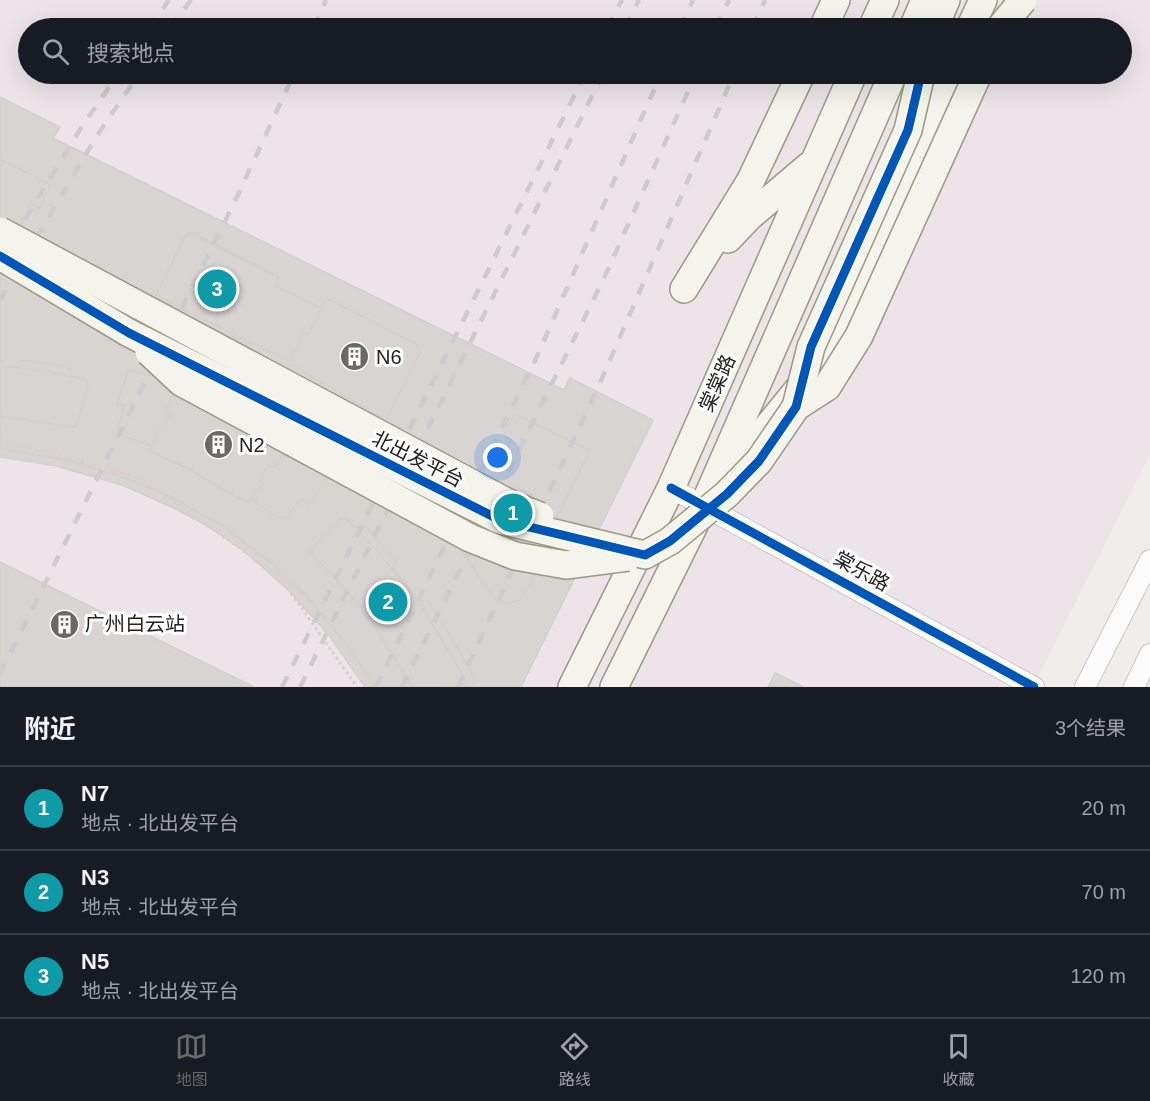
<!DOCTYPE html>
<html lang="zh">
<meta charset="utf-8">
<style>
body{margin:0;font-family:Arial,"Noto Sans SC",sans-serif;background:#20242c;color:#f1f3f6}
.you{position:absolute;left:498px;top:458px;width:21px;height:21px;margin:-15px;border:4px solid #fff;border-radius:50%;background:#1a73e8;box-shadow:0 0 0 9px #1a73e833}
.badge{display:grid;place-items:center;width:39px;height:39px;border-radius:50%;background:#6a6968;color:#fff;font-size:20px;font-weight:700}
.pin{position:absolute;translate:-50% -50%;border:3px solid #fff;box-shadow:0 2px 6px #0006}
.list{margin:0;padding:0;list-style:none}
h2{display:flex;justify-content:space-between;align-items:center;height:78px;margin:0;padding:0 24px;font-size:26px}
h2 small{font-size:20px;font-weight:400;color:#9ea1a6}
.list li{display:grid;grid-template-columns:39px 1fr auto;gap:18px;align-items:center;box-sizing:border-box;height:84px;padding:0 24px;border-top:2px solid #363941}
.list b{display:block;font-size:22px;white-space:nowrap}
.list p{margin:0;font-size:20px;white-space:nowrap;color:#9ea1a6}
.list em{font-size:20px;font-style:normal;color:#9ea1a6}
.icon{flex:none;width:33px;height:33px;fill:none;stroke:currentColor;stroke-width:2;stroke-linecap:round;stroke-linejoin:round}
.map{position:relative;flex:none;width:1150px;height:687px;overflow:hidden}
.search{position:absolute;background:#171b24;box-shadow:0 6px 24px #0002;left:18px;right:18px;top:18px;height:66px;display:flex;align-items:center;gap:15px;box-sizing:border-box;padding:0 21px;border-radius:33px;color:#9ea1a6;font-size:22px}
.sheet{height:330px;background:#171b24}
nav{display:flex;justify-content:space-around;align-items:center;box-sizing:border-box;height:84px;border-top:2px solid #363941;background:#171b24;font-size:16px;color:#9ea1a6}
nav a{display:grid;justify-items:center;gap:3px}
nav .on{color:#6a6968}
.map>svg:first-child{display:block}
.industrial{fill:#ede4e9;fill-rule:evenodd}
.building{fill:#d7d4d2;stroke:#d3d0cc;stroke-width:1.5}
.lines{fill:none;stroke-linecap:round;stroke-linejoin:round}
.street-casing{stroke:#c9c8c7;stroke-width:22}
.secondary-casing{stroke:#999a82;stroke-width:30}
.street{stroke:#fdfcfc;stroke-width:20}
.secondary{stroke:#f4f4ed;stroke-width:27}
.rail{stroke:#ccc;stroke-width:4.5;stroke-dasharray:12 12;stroke-linecap:butt}
.secondary-bridge-casing{stroke:#999a82;stroke-width:30;stroke-linecap:butt}
.path-bridge{stroke:#dccecd;stroke-width:3;stroke-dasharray:3 3;stroke-linecap:butt}
.secondary-bridge{stroke:#f4f4ed;stroke-width:27}
.cycleway-casing{stroke:#fff;stroke-width:13}
.cycleway{stroke:#0057b8;stroke-width:9}
.labels{text-anchor:middle;dominant-baseline:central;stroke-width:6;stroke-linejoin:round;paint-order:stroke}
.poi-label{font-size:20px;fill:#222;stroke:#fff;text-anchor:start}
.street-label{font-size:20px;fill:#222;stroke:#fff}
</style>
<div class="map">
<svg width="1150" height="687" viewBox="0 0 1150 687">
<rect width="100%" height="100%" fill="#f0eeeb"/>
<path class="industrial" d="M0,0h1150v455l-117,232h-1033zM28,28h1094v46h-1094z"/>
<g class="building">
<path d="M0,97l60,30 -7,11 511,252 6,-12 83,42 -132,267h-146l-28,-42 -39,-47 -36,-34 -48,-37 -53,-30 -46,-19 -58,-18 -67,-11z"/>
<path d="M0,159l49,25 1,2 -11,22 -8,-5 -29,59 6,3 -8,16z"/>
<path d="M0,159l49,25 1,2 -11,22 -8,-5 -29,59 6,3 -8,16z"/>
<path d="M192,232l87,45 -15,35 3,2 -15,30h-4l-94,-42 1,-4 31,-64z"/>
<path d="M190,234l86,42 2,3 -2,7 45,22 3,-5 6,-1 85,42 1,7 -28,55 -6,1 -223,-110 -1,-6 27,-55z"/>
<path d="M326,300h4l90,46v7l-31,61 -3,3 -9,-1 -86,-52 -1,-3 14,-29 4,2z"/>
<path d="M21,360l45,6 4,3 1,7 15,4 2,5 -11,40 -5,2 -72,-11v-50l17,1 1,-4z"/>
<path d="M0,366l45,5 41,9 2,5 -11,40 -5,2 -72,-11z"/>
<path d="M128,370h4l26,8 169,97v5l-20,25 -6,-6 -15,19 -7,1 -27,-20 -3,3h-4l-56,-33 -35,-16 -3,-3 1,-4 -31,-11 -2,-2 -1,-5 7,-22 -8,-3z"/>
<path d="M174,391l112,59 -12,18 -5,-3 -10,16 4,2 -13,18 -5,1 -56,-33 -37,-17 -1,-3 8,-21 5,2 7,-18 -5,-2z"/>
<path d="M515,414l73,36 1,2 -52,105 -77,-30 16,-31 6,3 29,-59 -8,-4z"/>
<path d="M515,414l73,36 1,2 -45,90 5,3 -25,50 -5,5 -10,4 -11,-3 -5,-4 -35,-52 -2,-8 20,-41 6,3 29,-59 -8,-4z"/>
<path d="M0,449l67,11 58,18 46,19 53,30 48,37 36,34 39,47 28,42h-10l-37,-53 -40,-44 -44,-39 -33,-23 -35,-19 -54,-24 -66,-19 -56,-9z"/>
<path d="M341,518l5,1 10,9 6,-3 4,2 29,32 2,4 -4,5 26,34 6,-2 4,2 34,55 12,23 -1,6 -61,1 -42,-66 -26,-32 -34,-36 1,-5z"/>
<path d="M341,518l5,1 28,28 45,55 41,68 5,12 -3,4 -49,1 -42,-66 -26,-32 -32,-34 -1,-7z"/>
<path d="M0,562l254,125h-254z"/>
<path d="M775,673l29,14h-36z"/>
</g>
<g class="lines">
<defs>
<g id="street">
<path d="M671,488l363,199"/>
<path d="M1085,687l65,-127"/>
<path d="M1134,687l16,-33"/>
</g>
<g id="secondary">
<path d="M823,28l13,-28"/>
<path d="M872,28l13,-28"/>
<path d="M913,28l12,-28"/>
<path d="M934,28l12,-28"/>
<path d="M970,28l13,-28"/>
<path d="M728,239l22,-23 59,-50"/>
<path d="M684,289l67,-109 50,-106"/>
<path d="M726,478l92,-113 132,-291"/>
<path d="M572,687l99,-199 182,-414"/>
<path d="M614,687l90,-182 189,-431"/>
</g>
</defs>
<use href="#street" class="street-casing"/>
<use href="#secondary" class="secondary-casing"/>
<use href="#street" class="street"/>
<use href="#secondary" class="secondary"/>
<g class="rail">
<path d="M149,28l20,-28"/>
<path d="M170,28l21,-28"/>
<path d="M314,28l12,-28"/>
<path d="M607,28l15,-28"/>
<path d="M625,28l14,-28"/>
<path d="M680,28l13,-28"/>
<path d="M716,28l13,-28"/>
<path d="M753,28l12,-28"/>
<path d="M0,260l81,-132 37,-54"/>
<path d="M0,300l96,-163 43,-63"/>
<path d="M0,674l234,-471 60,-129"/>
<path d="M282,687l303,-613"/>
<path d="M300,687l303,-613"/>
<path d="M376,687l162,-333 123,-280"/>
<path d="M402,687l203,-411 91,-202"/>
<path d="M458,687l142,-304 134,-309"/>
</g>
<defs>
<g id="secondary-bridge">
<path d="M1000,28l23,-28"/>
<path d="M0,231l512,274 28,11"/>
<path d="M0,256l129,77 371,187 145,35 25,-14 57,-47 32,-33 37,-54 15,-60 97,-217 13,-56"/>
<path d="M149,352l32,30 289,156 45,18 51,9 62,-8"/>
<path d="M796,407l31,-20 32,-51 119,-262"/>
</g>
</defs>
<use href="#secondary-bridge" class="secondary-bridge-casing"/>
<path class="path-bridge" d="M0,440l140,38 139,98 78,111"/>
<use href="#secondary-bridge" class="secondary-bridge"/>
<defs>
<g id="cycleway">
<path d="M0,256l129,77 371,187 145,35 25,-14 57,-47 32,-33 37,-54 15,-60 97,-217 13,-56"/>
<path d="M671,488l363,199"/>
</g>
</defs>
<use href="#cycleway" class="cycleway-casing"/>
<use href="#cycleway" class="cycleway"/>
</g>
<defs>
<symbol id="building-disc" viewBox="-11 -11 22 22"><circle r="9.5" fill="#6a6968" stroke="#fff"/><path d="M-4-6H4V6H1V3H-1V6H-4ZM-2.5-4.3h1.7v1.8h-1.7ZM.8-4.3h1.7v1.8H.8ZM-2.5-1h1.7V.8h-1.7ZM.8-1h1.7V.8H.8Z" fill="#fff"/></symbol>
</defs>
<g fill-rule="evenodd">
<use href="#building-disc" x="338" y="340" width="33" height="33"/>
<use href="#building-disc" x="202" y="428" width="33" height="33"/>
<use href="#building-disc" x="48" y="608" width="33" height="33"/>
</g>
<g class="labels">
<g class="poi-label">
<text x="376" y="357">N6</text>
<text x="239" y="445">N2</text>
<text x="85" y="624">广州白云站</text>
</g>
<g class="street-label">
<text transform="translate(717 383) rotate(-66)">棠棠路</text>
<text transform="translate(418 459) rotate(27)">北出发平台</text>
<text transform="translate(862 571) rotate(29)">棠乐路</text>
</g>
</g>
</svg>
<div class="you"></div>
<div class="pin badge" style="left:513px;top:513px;background:#0f9aa8">1</div>
<div class="pin badge" style="left:388px;top:602px;background:#0f9aa8">2</div>
<div class="pin badge" style="left:217px;top:289px;background:#0f9aa8">3</div>
<div class="search"><svg class="icon" aria-label="search" viewBox="0 0 24 24"><circle cx="10" cy="10" r="6"/><path d="M15 15l6 6"/></svg>搜索地点</div>
</div>
<section class="sheet">
<h2>附近<small>3个结果</small></h2>
<ul class="list">
<li><span class="badge" style="background:#0f9aa8">1</span><div><b>N7</b><p>地点 · 北出发平台</p></div><em>20 m</em></li>
<li><span class="badge" style="background:#0f9aa8">2</span><div><b>N3</b><p>地点 · 北出发平台</p></div><em>70 m</em></li>
<li><span class="badge" style="background:#0f9aa8">3</span><div><b>N5</b><p>地点 · 北出发平台</p></div><em>120 m</em></li>
</ul>
</section>
<nav>
<a class="on"><svg class="icon" aria-label="map" viewBox="0 0 24 24"><path d="M3 6l6-2 6 2 6-2v14l-6 2-6-2-6 2zM9 4v14M15 6v14"/></svg>地图</a>
<a><svg class="icon" aria-label="directions" viewBox="0 0 24 24"><path d="M12 3l9 9-9 9-9-9zM9 14v-3h6M13 9l2 2-2 2"/></svg>路线</a>
<a><svg class="icon" aria-label="saved" viewBox="0 0 24 24"><path d="M7 4h10v16l-5-4-5 4z"/></svg>收藏</a>
</nav>
